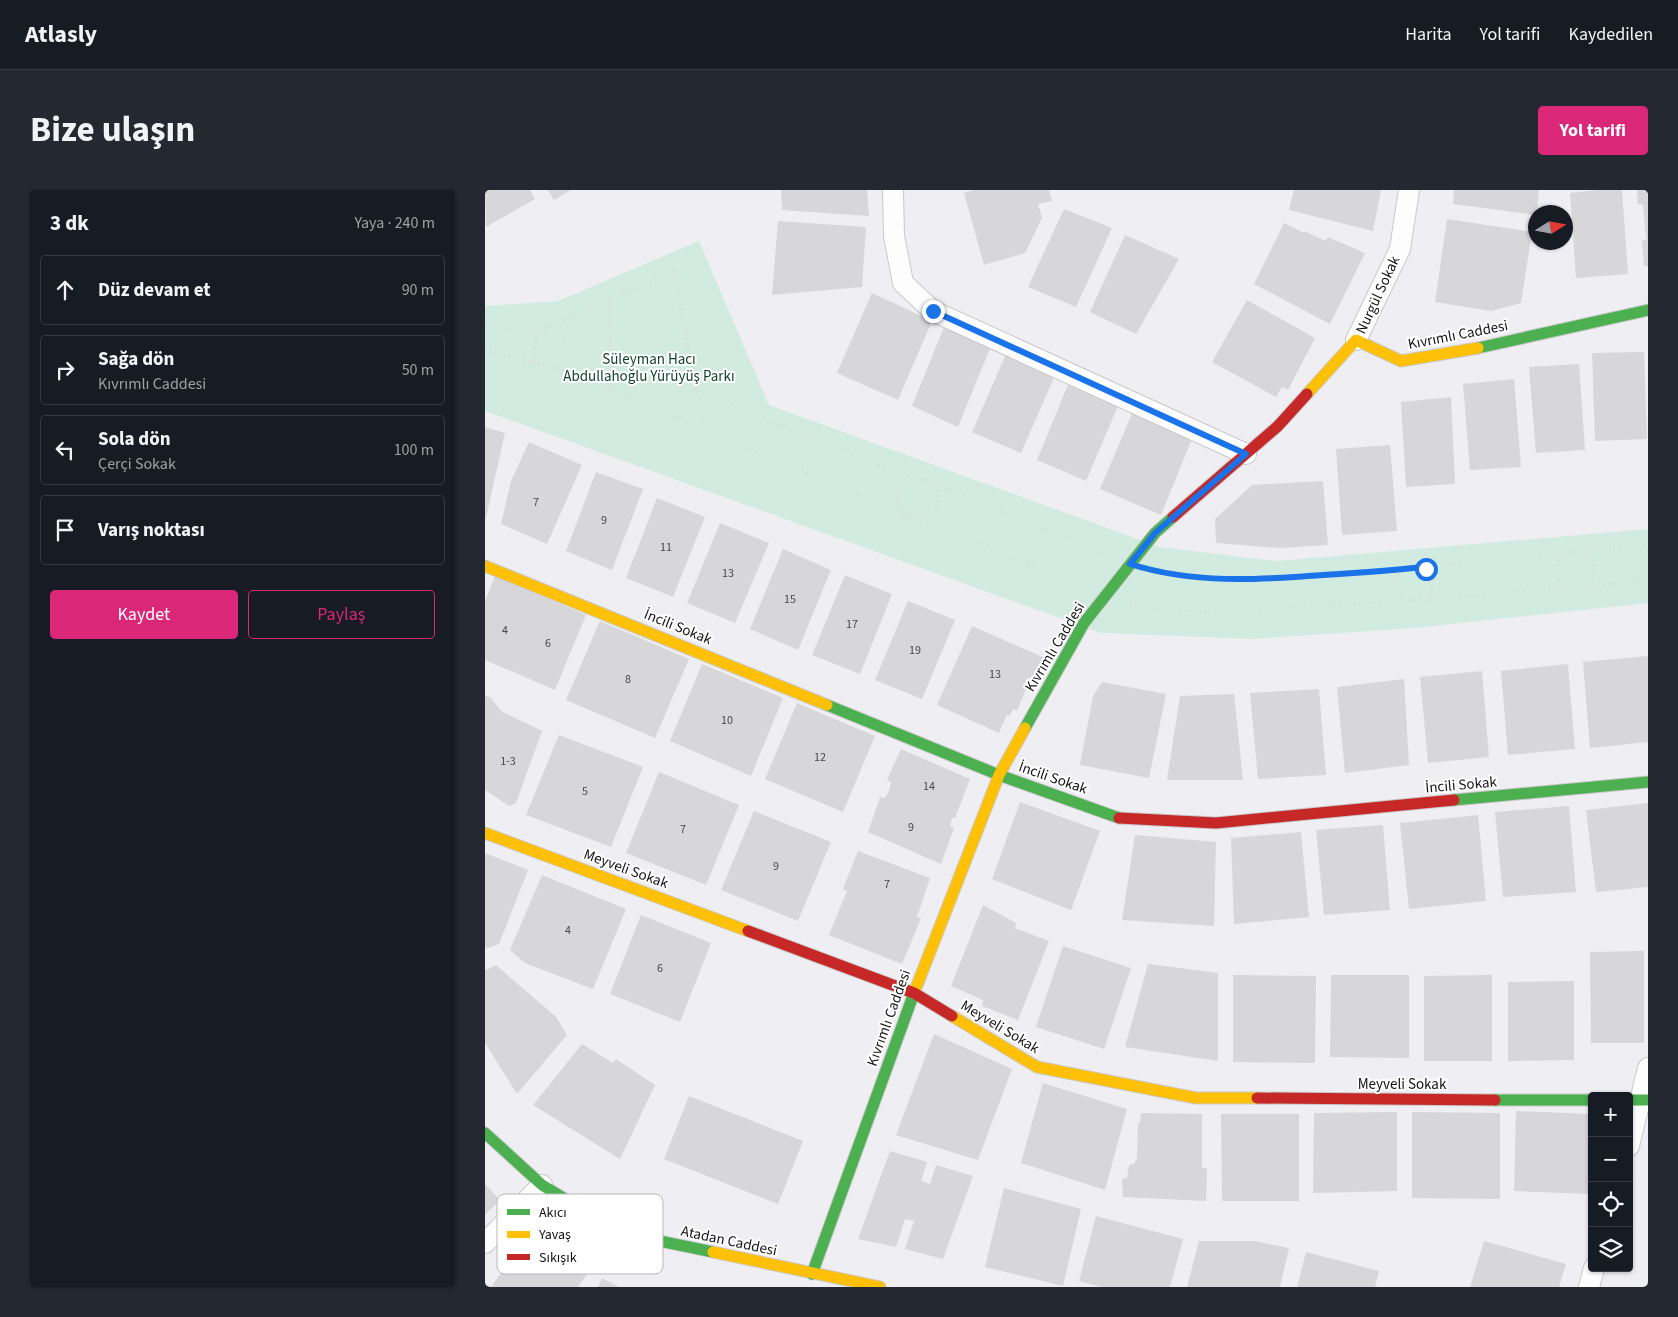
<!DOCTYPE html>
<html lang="tr">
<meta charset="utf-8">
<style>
body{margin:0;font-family:"Source Sans 3",sans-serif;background:#242831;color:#f1f3f6}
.controls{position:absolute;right:15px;bottom:15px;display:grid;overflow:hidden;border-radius:5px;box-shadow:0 1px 4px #0004}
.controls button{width:45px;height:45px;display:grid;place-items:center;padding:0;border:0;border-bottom:1px solid #363941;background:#171b24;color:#f1f3f6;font:25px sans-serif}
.compass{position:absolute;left:1043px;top:15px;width:45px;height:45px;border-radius:50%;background:#171b24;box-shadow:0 1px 4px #0004;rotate:79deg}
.stop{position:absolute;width:15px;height:15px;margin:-11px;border:4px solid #1a73e8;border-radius:50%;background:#fff}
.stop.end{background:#1a73e8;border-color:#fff;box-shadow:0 1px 5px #0008}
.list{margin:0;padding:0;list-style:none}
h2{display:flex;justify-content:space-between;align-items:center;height:65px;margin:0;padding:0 20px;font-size:21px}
h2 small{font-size:16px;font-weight:400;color:#9ea1a6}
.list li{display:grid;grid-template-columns:32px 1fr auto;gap:15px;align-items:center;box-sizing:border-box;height:70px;margin:0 10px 10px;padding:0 10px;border:1px solid #363941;border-radius:5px}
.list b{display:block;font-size:19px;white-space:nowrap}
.list p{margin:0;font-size:16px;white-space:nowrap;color:#9ea1a6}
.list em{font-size:16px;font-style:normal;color:#9ea1a6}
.actions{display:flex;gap:10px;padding:15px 20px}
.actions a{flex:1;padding:11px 0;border:1px solid #db2777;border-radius:5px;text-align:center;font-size:18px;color:#db2777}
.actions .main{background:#db2777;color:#fff}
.icon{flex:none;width:28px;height:28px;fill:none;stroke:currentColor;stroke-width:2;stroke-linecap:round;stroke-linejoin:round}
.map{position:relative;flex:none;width:1163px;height:1097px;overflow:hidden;border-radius:5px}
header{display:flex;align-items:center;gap:30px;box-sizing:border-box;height:70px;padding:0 25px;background:#171b24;border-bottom:1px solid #363941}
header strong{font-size:24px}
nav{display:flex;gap:28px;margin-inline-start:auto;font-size:18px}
.intro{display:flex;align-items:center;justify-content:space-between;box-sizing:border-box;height:120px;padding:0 30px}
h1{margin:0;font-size:35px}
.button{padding:12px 22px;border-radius:5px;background:#db2777;color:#fff;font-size:18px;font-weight:700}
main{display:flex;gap:30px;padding:0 30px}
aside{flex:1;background:#171b24;border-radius:5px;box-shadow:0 1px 4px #0004}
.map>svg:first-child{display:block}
.green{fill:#d2ebe1}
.building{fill:#d7d6d8}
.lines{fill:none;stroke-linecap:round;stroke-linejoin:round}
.street-casing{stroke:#c9c9cb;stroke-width:22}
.fast-casing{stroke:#c9c9cb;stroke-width:13}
.slow-casing{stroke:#c9c9cb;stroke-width:13}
.jam-casing{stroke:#c9c9cb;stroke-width:13}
.path{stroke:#dadada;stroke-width:3;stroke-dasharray:1 4;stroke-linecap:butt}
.street{stroke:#fdfdfd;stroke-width:20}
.fast{stroke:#4caf50;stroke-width:11}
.slow{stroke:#ffc107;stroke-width:11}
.jam{stroke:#c62828;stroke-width:11}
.route{stroke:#1a73e8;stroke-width:6}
.labels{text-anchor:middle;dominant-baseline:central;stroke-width:4;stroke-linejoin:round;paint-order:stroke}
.number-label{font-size:12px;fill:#48484a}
.street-label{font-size:15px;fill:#141416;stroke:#fff}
.park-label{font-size:15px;fill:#124330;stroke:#fff}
.key{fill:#fff;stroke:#b8b8b9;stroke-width:1}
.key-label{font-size:14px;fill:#141416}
</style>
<header>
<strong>Atlasly</strong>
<nav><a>Harita</a><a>Yol tarifi</a><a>Kaydedilen</a></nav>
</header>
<div class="intro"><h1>Bize ulaşın</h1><a class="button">Yol tarifi</a></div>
<main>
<aside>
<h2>3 dk<small>Yaya · 240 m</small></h2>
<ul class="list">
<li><svg class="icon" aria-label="ahead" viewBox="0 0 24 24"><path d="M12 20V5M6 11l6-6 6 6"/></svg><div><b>Düz devam et</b></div><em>90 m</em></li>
<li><svg class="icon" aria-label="right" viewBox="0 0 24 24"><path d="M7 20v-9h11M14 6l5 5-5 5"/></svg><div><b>Sağa dön</b><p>Kıvrımlı Caddesi</p></div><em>50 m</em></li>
<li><svg class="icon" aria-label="left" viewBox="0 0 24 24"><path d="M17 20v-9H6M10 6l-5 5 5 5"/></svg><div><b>Sola dön</b><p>Çerçi Sokak</p></div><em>100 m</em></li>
<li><svg class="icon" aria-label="arrive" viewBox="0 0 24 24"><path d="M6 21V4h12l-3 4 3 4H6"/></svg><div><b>Varış noktası</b></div></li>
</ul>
<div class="actions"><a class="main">Kaydet</a><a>Paylaş</a></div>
</aside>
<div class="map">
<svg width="1163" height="1097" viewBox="0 0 1163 1097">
<rect width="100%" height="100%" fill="#efeff3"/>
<path class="green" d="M214,51l70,164 391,142 117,14 371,-32v74l-233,25 -163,11 -151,-6 -616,-222v-105l73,-5z"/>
<g class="building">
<path d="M0,0h45l5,9 -49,28z"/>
<path d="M63,0h23l-17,10z"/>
<path d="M296,0h86l2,26 -87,-6z"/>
<path d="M489,0h75l3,11 -14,3 4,14 -17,35 -41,12 -20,-72z"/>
<path d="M809,0h87l-8,41 -84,-21z"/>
<path d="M969,0h85l-2,22 -2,3 -82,-11z"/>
<path d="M1112,0h25l6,84 -52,4 -6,-85z"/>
<path d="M1152,0h11v76h-4l-2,-26h4l-3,-36 -5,1z"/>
<path d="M579,19l48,19 -36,79 -48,-20z"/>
<path d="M962,29l85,13 -11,71 -30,8 -56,-9z"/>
<path d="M293,31l88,6 -4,60 -90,8z"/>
<path d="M799,33l20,10 1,-2 20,10 3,-4 37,16 -35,71 -76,-40z"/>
<path d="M640,45l54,24 -43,75 -46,-22z"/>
<path d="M387,103l60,28 -34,79 -61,-27z"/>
<path d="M762,110l68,38 -27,52 -6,-3 -6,10 -64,-35z"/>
<path d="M459,137l47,19 -33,81 -46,-21z"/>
<path d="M522,162l49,21 -35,80 -49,-21z"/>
<path d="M1159,162l3,87 -52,2 -3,-88z"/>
<path d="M1094,174l6,86 -49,3 -7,-86z"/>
<path d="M1029,189l7,88 -51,3 -7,-86z"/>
<path d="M585,190l50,21 -34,80 -49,-21z"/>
<path d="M966,207l4,87 -49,3 -5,-85z"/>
<path d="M649,219l60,25 -33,81 -61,-26z"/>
<path d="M0,237l20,6 -19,85h-1z"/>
<path d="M44,252l53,23 -35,79 -46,-20 10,-43z"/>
<path d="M905,255l7,86 -55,4 -6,-86z"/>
<path d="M111,282l47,17 -31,81 -46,-19z"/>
<path d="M838,291l5,64 -48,3 -64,-5 -1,-24 37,-34z"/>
<path d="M172,308l48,19 -32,80 -47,-19z"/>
<path d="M235,333l49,20 -34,80 -48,-20z"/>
<path d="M298,359l48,21 -33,80 -48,-21z"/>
<path d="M360,385l47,19 -32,80 -48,-19z"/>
<path d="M10,386l91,39 -31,75 -70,-30v-59z"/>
<path d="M423,411l47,19 -33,79 -47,-19z"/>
<path d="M115,431l89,38 -34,79 -89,-38z"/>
<path d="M487,436l73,32 -15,33 -4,-2 -9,22 -4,-2 -3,7 -3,-2 -8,19 -62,-28z"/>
<path d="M1163,466v86l-58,6 -7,-86z"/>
<path d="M217,474l81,34 -32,78 -81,-35z"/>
<path d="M1083,474l7,85 -67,6 -7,-84z"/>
<path d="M997,481l7,86 -61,6 -8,-86z"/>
<path d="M919,489l5,86 -64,8 -8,-86z"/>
<path d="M617,492l64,12 -17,84 -69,-13 13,-69z"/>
<path d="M834,499l7,86 -68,4 -8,-86z"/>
<path d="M749,504l9,86h-76l13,-84z"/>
<path d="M0,505l6,3 10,13 41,20 -26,72 -7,3 -24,-16z"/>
<path d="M312,513l78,33 -32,76 -78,-33z"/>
<path d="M74,545l84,32 -32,80 -85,-32z"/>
<path d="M416,559l69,30 -15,39h-3l-2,8 4,2 -13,36 -73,-32 12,-35 5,1 4,-7 2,-9 -4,-2z"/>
<path d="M174,582l80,33 -33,80 -80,-32z"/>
<path d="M535,612l80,29 -29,79 -79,-31z"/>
<path d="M1163,613v84l-52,5 -10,-82z"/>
<path d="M1084,616l7,86 -73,5 -8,-85z"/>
<path d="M269,621l77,31 -33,79 -77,-31z"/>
<path d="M993,625l8,86 -77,8 -9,-86z"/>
<path d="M898,635l7,85 -66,5 -8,-85z"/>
<path d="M816,642l8,85 -75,7 -3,-86z"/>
<path d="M650,645l81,7 -2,84 -92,-6z"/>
<path d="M373,661l72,27 -13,39 4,1 -19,46 -73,-29 18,-44 -4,-2z"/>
<path d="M0,663l43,17 -29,74 -11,4 -3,-1z"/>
<path d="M57,685l84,34 -33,80 -68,-26 -15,-13z"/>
<path d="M498,715l33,18 -1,5 34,13 -31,79 -36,-14 1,-6 -32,-14z"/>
<path d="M156,725l70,28 -31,79 -70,-28z"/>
<path d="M578,756l68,22 -27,81 -68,-22z"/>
<path d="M1159,761v92h-53l-1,-91z"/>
<path d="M663,774l70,9v88l-93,-14z"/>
<path d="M11,775l60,52 11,18 -50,59 -32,-51v-73z"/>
<path d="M748,785l83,1 -1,87 -82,-1z"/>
<path d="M846,785h78v83l-79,-1z"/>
<path d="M1007,785v86h-68v-85z"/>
<path d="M1089,791v79l-66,1v-79z"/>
<path d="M449,844l78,35 -34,91 -82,-25z"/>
<path d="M97,854l31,19 3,-4 39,26 -35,74 -87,-54z"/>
<path d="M558,893l84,26 -22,81 -84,-27z"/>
<path d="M204,906l114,45 -25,63 -114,-45z"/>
<path d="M1031,921l76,3v80l-78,-3z"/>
<path d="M912,922v79l-84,2 1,-80z"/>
<path d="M927,922l88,1v86l-88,-1z"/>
<path d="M656,923l61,1v54h5l-1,33 -83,-4 -1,-18 5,-1 2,-13 5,-1 3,-6 1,-35 2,-1z"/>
<path d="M736,924h78v87h-77z"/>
<path d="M405,961l37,11 -6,19 9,3 6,-19 37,11 -30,83 -38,-10 9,-28 -9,-2 -9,28 -38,-8z"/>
<path d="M0,994l15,16 -15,15z"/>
<path d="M519,998l77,21 -18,77 -78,-19z"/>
<path d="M611,1026l87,23 -13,48h-69l-22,-6z"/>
<path d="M58,1042l49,35 -14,20h-87l12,-17 6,4 16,-24 3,2z"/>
<path d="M714,1051h55l35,7 -9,39h-93z"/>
<path d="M999,1051l82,23 -7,23h-89z"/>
<path d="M821,1062l73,19 -4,16h-78z"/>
<path d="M117,1088l17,9h-21z"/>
</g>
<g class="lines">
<defs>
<g id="street">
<path d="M408,0l1,46 9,47 30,28 313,143"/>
<path d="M871,150l44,-91 9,-59"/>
<path d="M1144,956l19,-78"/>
<path d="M0,1053l57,-58"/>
<path d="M1104,1097l5,-19"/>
</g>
<g id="fast">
<path d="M993,158l170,-38"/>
<path d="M342,515l172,70 120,43"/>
<path d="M540,538l59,-105 71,-90 18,-16"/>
<path d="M969,610l194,-18"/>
<path d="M1010,910h97"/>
<path d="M1144,910h19"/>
<path d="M0,943l57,52 79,48 92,19"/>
<path d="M327,1084l102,-281"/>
</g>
<g id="slow">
<path d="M822,204l49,-54 45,21 77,-13"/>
<path d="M0,376l342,139"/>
<path d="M0,643l263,98"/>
<path d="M429,803l85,-218 26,-47"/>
<path d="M467,826l85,51 159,31h61"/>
<path d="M228,1062l167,35"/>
</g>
<g id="jam">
<path d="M688,327l105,-91 29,-32"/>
<path d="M634,628l97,5 238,-23"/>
<path d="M263,741l166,62 38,23"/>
<path d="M772,908l238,2"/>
</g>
</defs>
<use href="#street" class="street-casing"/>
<use href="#fast" class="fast-casing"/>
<use href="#slow" class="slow-casing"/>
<use href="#jam" class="jam-casing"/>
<g class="path">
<path d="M0,134l75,13 42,16 273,110 40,16h9l183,76"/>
<path d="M0,160l78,20 43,16 303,131 13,2 160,69"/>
<path d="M48,173l4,-31 137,-61 29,156"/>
<path d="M123,197l3,-31 -1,-58"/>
<path d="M419,323c-10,-14 -6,-30 11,-34"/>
<path d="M437,329c16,-6 21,-22 10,-35"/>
<path d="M1096,361c15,7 19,23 7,35"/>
<path d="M938,378l10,12 -1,12 -4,7"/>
<path d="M918,380c-11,10 -8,23 3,32"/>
<path d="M671,382l62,8h36l149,-11 245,-25"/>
<path d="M1081,398c-12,-10 -14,-26 1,-35"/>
<path d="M645,415c64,12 129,5 193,1 109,-6 217,-15 325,-26"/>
</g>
<use href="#street" class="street"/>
<use href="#fast" class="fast"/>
<use href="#slow" class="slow"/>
<use href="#jam" class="jam"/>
</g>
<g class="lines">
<path class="route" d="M448,121l313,143 -91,79 -25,31c63,20 128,16 193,11 33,-2 66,-4 99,-8l4,2"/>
</g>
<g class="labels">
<g class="number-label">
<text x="51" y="312">7</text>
<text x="119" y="330">9</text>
<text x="181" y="357">11</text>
<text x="243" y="383">13</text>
<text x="305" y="409">15</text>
<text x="367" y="434">17</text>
<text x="20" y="440">4</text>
<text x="63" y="453">6</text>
<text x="430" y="460">19</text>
<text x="510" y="484">13</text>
<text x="143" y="489">8</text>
<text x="242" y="530">10</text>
<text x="335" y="567">12</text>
<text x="23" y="571">1-3</text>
<text x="444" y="596">14</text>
<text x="100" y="601">5</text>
<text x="426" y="637">9</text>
<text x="198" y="639">7</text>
<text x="291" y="676">9</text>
<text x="402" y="694">7</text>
<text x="83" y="740">4</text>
<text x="175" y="778">6</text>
</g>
<g class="street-label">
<text transform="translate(893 105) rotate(-65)">Nurgül Sokak</text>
<text transform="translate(973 145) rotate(-11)">Kıvrımlı Caddesi</text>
<text transform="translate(193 437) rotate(22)">İncili Sokak</text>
<text transform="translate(570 457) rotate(-59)">Kıvrımlı Caddesi</text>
<text transform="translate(568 588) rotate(19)">İncili Sokak</text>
<text transform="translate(976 595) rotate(-5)">İncili Sokak</text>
<text transform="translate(141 679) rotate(20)">Meyveli Sokak</text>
<text transform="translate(404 828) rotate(-70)">Kıvrımlı Caddesi</text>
<text transform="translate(515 837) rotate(31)">Meyveli Sokak</text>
<text x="917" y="894">Meyveli Sokak</text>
<text transform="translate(244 1051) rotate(12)">Atadan Caddesi</text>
</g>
<g class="park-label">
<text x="164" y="169">Süleyman Hacı<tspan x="164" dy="17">Abdullahoğlu Yürüyüş Parkı</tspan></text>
</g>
</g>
<rect x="12" y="1004" width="166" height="80" rx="8" class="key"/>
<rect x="22" y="1019" width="23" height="6" fill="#4caf50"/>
<rect x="22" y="1041" width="23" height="7" fill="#ffc107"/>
<rect x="22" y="1064" width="23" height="6" fill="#c62828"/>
<g class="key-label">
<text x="54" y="1027">Akıcı</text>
<text x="54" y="1049">Yavaş</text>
<text x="54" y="1072">Sıkışık</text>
</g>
</svg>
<div class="controls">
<button>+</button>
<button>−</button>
<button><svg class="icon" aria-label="locate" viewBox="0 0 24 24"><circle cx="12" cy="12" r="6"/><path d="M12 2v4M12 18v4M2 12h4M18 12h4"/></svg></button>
<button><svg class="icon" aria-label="layers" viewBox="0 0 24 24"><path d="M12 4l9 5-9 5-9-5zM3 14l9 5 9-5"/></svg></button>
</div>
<svg class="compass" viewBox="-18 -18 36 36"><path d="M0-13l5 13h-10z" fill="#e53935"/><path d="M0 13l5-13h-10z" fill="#9ea1a6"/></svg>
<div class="stop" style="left:941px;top:379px"></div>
<div class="stop end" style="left:448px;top:121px"></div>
</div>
</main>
